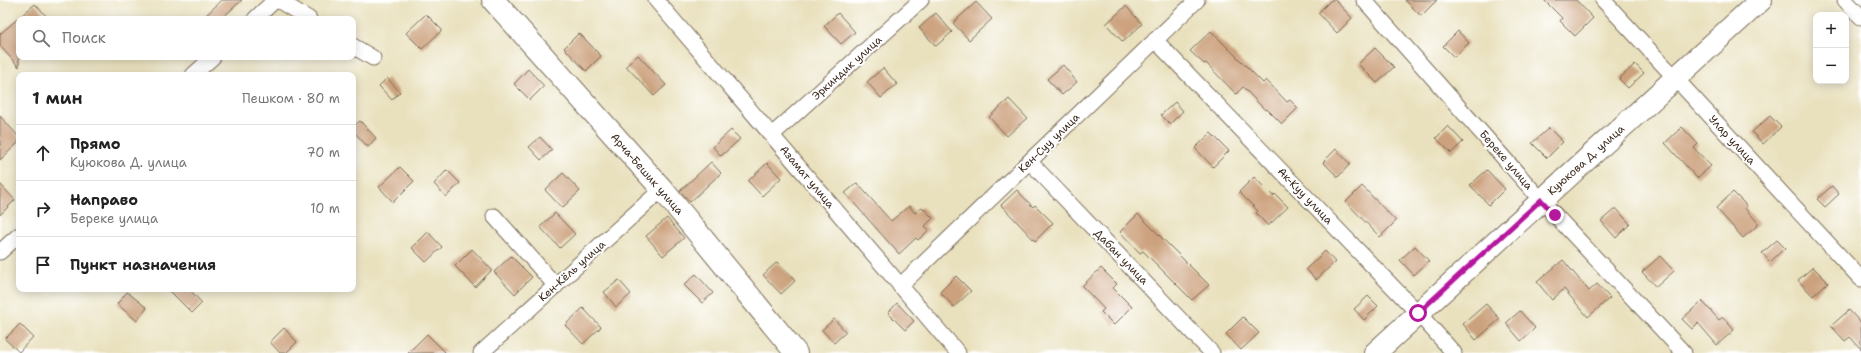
<!DOCTYPE html>
<html lang="ru">
<meta charset="utf-8">
<style>
body{margin:0;font-family:"Shantell Sans",sans-serif;background:#f2f2f2;color:#222}
.controls{position:absolute;right:12px;top:12px;display:grid;overflow:hidden;border-radius:8px;box-shadow:0 2px 10px #0003}
.controls button{width:36px;height:36px;display:grid;place-items:center;padding:0;border:0;border-bottom:1px solid #e0e0e0;background:#fff;color:#222;font:20px sans-serif}
.stop{position:absolute;width:12px;height:12px;margin:-9px;border:3px solid #b5179e;border-radius:50%;background:#fff}
.stop.end{background:#b5179e;border-color:#fff;box-shadow:0 1px 4px #0008}
.list{margin:0;padding:0;list-style:none}
h2{display:flex;justify-content:space-between;align-items:center;height:52px;margin:0;padding:0 16px;font-size:17px}
h2 small{font-size:13px;font-weight:400;color:#767676}
.list li{display:grid;grid-template-columns:26px 1fr auto;gap:12px;align-items:center;box-sizing:border-box;height:56px;padding:0 16px;border-top:1px solid #e0e0e0}
.list b{display:block;font-size:15px;white-space:nowrap}
.list p{margin:0;font-size:13px;white-space:nowrap;color:#767676}
.list em{font-size:13px;font-style:normal;color:#767676}
.icon{flex:none;width:22px;height:22px;fill:none;stroke:currentColor;stroke-width:2;stroke-linecap:round;stroke-linejoin:round}
.map{position:relative;flex:none;width:1861px;height:353px;overflow:hidden}
.search{position:absolute;background:#fff;box-shadow:0 2px 10px #0003;left:16px;top:16px;width:340px;height:44px;display:flex;align-items:center;gap:10px;box-sizing:border-box;padding:0 14px;border-radius:8px;color:#767676;font-size:15px}
.panel{position:absolute;background:#fff;box-shadow:0 2px 10px #0003;left:16px;top:72px;width:340px;height:220px;border-radius:8px}
.map>svg:first-child{display:block}
.building{fill:#cca17d}
.lines{fill:none;stroke-linecap:round;stroke-linejoin:round}
.street-casing{stroke:#786a56;stroke-width:17}
.secondary-casing{stroke:#786a56;stroke-width:24}
.street{stroke:#fff;stroke-width:15}
.secondary{stroke:#fff;stroke-width:22}
.route{stroke:#b5179e;stroke-width:5}
.labels{text-anchor:middle;dominant-baseline:central;stroke-width:4;stroke-linejoin:round;paint-order:stroke}
.street-label{font-size:11px;fill:#3b2a1e;stroke:#fff}
</style>
<div class="map">
<svg width="1861" height="353" viewBox="0 0 1861 353">
<rect width="100%" height="100%" fill="#fff"/>
<filter id="ink" filterUnits="userSpaceOnUse"><feTurbulence type="fractalNoise" baseFrequency=".025" numOctaves="2"/><feDisplacementMap in="SourceGraphic" scale="8" xChannelSelector="R" yChannelSelector="G"/><feConvolveMatrix kernelMatrix="1 2 1 2 8 2 1 2 1" color-interpolation-filters="sRGB"/></filter>
<filter id="wash" filterUnits="userSpaceOnUse"><feTurbulence type="fractalNoise" baseFrequency=".012" numOctaves="4" result="noise"/><feDisplacementMap in="SourceGraphic" scale="16" xChannelSelector="R" yChannelSelector="G"/><feGaussianBlur stdDeviation="0.9" result="paint"/><feColorMatrix in="noise" values="0 0 0 0 0 0 0 0 0 0 0 0 0 0 0 0 0 1.4 0 .05"/><feComposite in="paint" operator="in"/></filter>
<g filter="url(#wash)">
<rect width="100%" height="100%" fill="#e9e1be"/>
<g id="blocks">
<g class="building">
<path d="M222,0h20l-21,19h-19z"/>
<path d="M1331,0h4l17,18 -15,15 -19,-20z"/>
<path d="M1405,0h32l-16,16z"/>
<path d="M1544,0h32l17,18 -18,18 -15,-15 2,-3z"/>
<path d="M976,2l16,17 -23,21 -16,-17z"/>
<path d="M35,4l14,15h-30v48l-19,-21v-12z"/>
<path d="M1126,6l16,18 -19,18 -17,-18z"/>
<path d="M838,13l17,19 -14,12 -17,-18z"/>
<path d="M936,13l16,19 -16,14 -17,-18z"/>
<path d="M426,14l16,16 -20,19 -16,-16z"/>
<path d="M1211,31l52,52 3,-3 21,22 3,-2 8,8 -16,16 -15,-15 -2,1 -22,-23 -7,7 -30,-31 -2,1 -14,-13z"/>
<path d="M1458,31l11,12 -15,14 -11,-11z"/>
<path d="M579,33l22,23 -15,15 -22,-23z"/>
<path d="M1375,48l19,19 -17,16 -19,-19z"/>
<path d="M638,55l28,30 -12,11 -28,-30z"/>
<path d="M1635,64l9,9 -16,15 -9,-9z"/>
<path d="M1063,65l14,17 -15,13 -15,-16z"/>
<path d="M883,68l14,16 -16,14 -14,-16z"/>
<path d="M528,69l16,17 -14,14 -16,-16z"/>
<path d="M387,78l13,14 -8,8 -13,-14z"/>
<path d="M1009,99l18,19 -20,18 -18,-19z"/>
<path d="M1175,102l8,9 -13,13 -9,-9z"/>
<path d="M0,116l19,21v5l-19,18z"/>
<path d="M1770,116l11,11 -18,17 -11,-12z"/>
<path d="M360,121l16,17 -8,9 -15,-16v-4z"/>
<path d="M1448,126l15,16 -12,11 -15,-15z"/>
<path d="M1682,127l16,17 -4,4 17,18 -14,12 -32,-35z"/>
<path d="M1549,128l14,14 -16,16 -15,-15z"/>
<path d="M731,130l9,9 -19,17 -8,-9z"/>
<path d="M1211,133l18,18 -16,16 -18,-19z"/>
<path d="M540,137l12,13 -11,10 -12,-13z"/>
<path d="M1336,149l14,15 -12,13 -15,-15z"/>
<path d="M711,162l10,11 -31,29 -10,-11z"/>
<path d="M767,163l14,15 -19,18 -14,-15z"/>
<path d="M400,167l14,14 -21,21 -14,-15z"/>
<path d="M447,170l13,13 -14,14 -12,-13z"/>
<path d="M1487,170l18,19 -16,16 -19,-20z"/>
<path d="M563,173l17,18 -18,17 -17,-18z"/>
<path d="M1254,177l19,19 2,-2 13,13 -20,19 -12,-13 2,-2 -19,-19z"/>
<path d="M857,183l34,38 18,-15 6,7 7,-6 11,11 -8,8 4,4 -11,10 -2,-2 -17,16 -54,-61z"/>
<path d="M0,184l15,16 -15,15z"/>
<path d="M1362,186l34,35 -16,16 -34,-35z"/>
<path d="M1832,186l7,8 -14,13 -8,-8z"/>
<path d="M1017,190l16,17 2,-2 18,18 -18,18 -34,-36z"/>
<path d="M1733,192l14,14 -2,2 14,16 -16,14 -27,-30z"/>
<path d="M1616,208l14,16 -14,14 -15,-17z"/>
<path d="M555,213l20,21 -15,14 -20,-21z"/>
<path d="M1138,214l71,71 -17,15 -49,-49 -3,2 -20,-21z"/>
<path d="M667,218l17,20 -21,18 -17,-20z"/>
<path d="M428,232l14,15 -16,15 -14,-14z"/>
<path d="M1777,240l8,8 -15,14 -8,-9z"/>
<path d="M1415,246l14,15 -15,14 -14,-15z"/>
<path d="M472,249l20,21 -17,17 -20,-21z"/>
<path d="M1325,251l10,11 -19,18 -10,-11z"/>
<path d="M511,256l21,21 -17,17 -21,-22z"/>
<path d="M1660,256l14,15 -18,16 -14,-15z"/>
<path d="M1563,260l26,31 8,-7 13,14 -22,19 -24,-28 -12,11 -15,-18z"/>
<path d="M777,262l18,19 -14,13 -18,-19z"/>
<path d="M1813,267l15,15 -15,14 -15,-16z"/>
<path d="M1101,268l16,16 -4,4 19,19 -18,18 -13,-13 3,-3 -22,-23z"/>
<path d="M696,274l17,19 -11,10 -18,-18z"/>
<path d="M956,276l15,15 -17,16 -14,-15z"/>
<path d="M619,280l12,14 -15,13 -12,-15z"/>
<path d="M168,289h21l13,14 -10,10z"/>
<path d="M127,292l20,16 -10,13 -20,-17z"/>
<path d="M1368,296l10,10 -14,14 -10,-11z"/>
<path d="M1702,301l17,19 4,-3 11,13 -17,15 -19,-22 -6,6 -10,-10z"/>
<path d="M897,303l17,18 -9,9 -17,-17z"/>
<path d="M1486,304l14,15 -24,21 -13,-16z"/>
<path d="M583,308l18,19 -18,17 -18,-19z"/>
<path d="M1849,310l12,13v26l-11,-12 -5,4 -14,-15z"/>
<path d="M1520,311l15,17 -14,13 -15,-18z"/>
<path d="M1243,317l16,16 -18,17 -15,-16z"/>
<path d="M834,319l12,13 -12,11 -12,-13z"/>
<path d="M20,324l13,13 -14,15 -14,-13z"/>
<path d="M284,328l13,14 -11,11h-6l-10,-11z"/>
<path d="M427,334l19,19h-38z"/>
</g>
</g>
</g>
<g filter="url(#ink)">
<use href="#blocks" fill-opacity="0" stroke="#786a56" stroke-width="1"/>
<g class="lines">
<defs>
<g id="street">
<path d="M278,0l31,19"/>
<path d="M656,0l302,353"/>
<path d="M1364,0l177,200 143,153"/>
<path d="M1603,0l258,279"/>
<path d="M1845,0l16,17"/>
<path d="M255,19l20,-19"/>
<path d="M1155,40l263,273 36,40"/>
<path d="M353,46l20,12"/>
<path d="M193,75l20,-18"/>
<path d="M772,135l149,-135"/>
<path d="M1030,162l182,191"/>
<path d="M494,216l62,70"/>
<path d="M0,252l19,-17"/>
<path d="M900,286l297,-286"/>
<path d="M481,353l181,-164"/>
</g>
<g id="secondary">
<path d="M493,0l169,189 134,164"/>
<path d="M1375,353l386,-353"/>
</g>
</defs>
<use href="#street" class="street-casing"/>
<use href="#secondary" class="secondary-casing"/>
<use href="#street" class="street"/>
<use href="#secondary" class="secondary"/>
</g>
</g>
<g class="lines" filter="url(#ink)">
<path class="route" d="M1418,313l123,-113 14,15"/>
</g>
<g class="labels">
<g class="street-label">
<text transform="translate(847 68) rotate(-42)">Эркиндик улица</text>
<text transform="translate(1732 140) rotate(47)">Улар улица</text>
<text transform="translate(1049 143) rotate(-44)">Кен-Суу улица</text>
<text transform="translate(1506 160) rotate(49)">Береке улица</text>
<text transform="translate(1586 160) rotate(-42)">Куюкова Д. улица</text>
<text transform="translate(647 174) rotate(49)">Арча-Бешик улица</text>
<text transform="translate(807 177) rotate(50)">Азамат улица</text>
<text transform="translate(1305 196) rotate(46)">Ак-Куу улица</text>
<text transform="translate(1121 257) rotate(46)">Дабан улица</text>
<text transform="translate(572 271) rotate(-42)">Кен-Кёль улица</text>
</g>
</g>
</svg>
<div class="controls">
<button>+</button>
<button>−</button>
</div>
<div class="stop" style="left:1418px;top:313px"></div>
<div class="stop end" style="left:1555px;top:215px"></div>
<div class="search"><svg class="icon" aria-label="search" viewBox="0 0 24 24"><circle cx="10" cy="10" r="6"/><path d="M15 15l6 6"/></svg>Поиск</div>
<section class="panel">
<h2>1 мин<small>Пешком · 80 m</small></h2>
<ul class="list">
<li><svg class="icon" aria-label="ahead" viewBox="0 0 24 24"><path d="M12 20V5M6 11l6-6 6 6"/></svg><div><b>Прямо</b><p>Куюкова Д. улица</p></div><em>70 m</em></li>
<li><svg class="icon" aria-label="right" viewBox="0 0 24 24"><path d="M7 20v-9h11M14 6l5 5-5 5"/></svg><div><b>Направо</b><p>Береке улица</p></div><em>10 m</em></li>
<li><svg class="icon" aria-label="arrive" viewBox="0 0 24 24"><path d="M6 21V4h12l-3 4 3 4H6"/></svg><div><b>Пункт назначения</b></div></li>
</ul>
</section>
</div>
